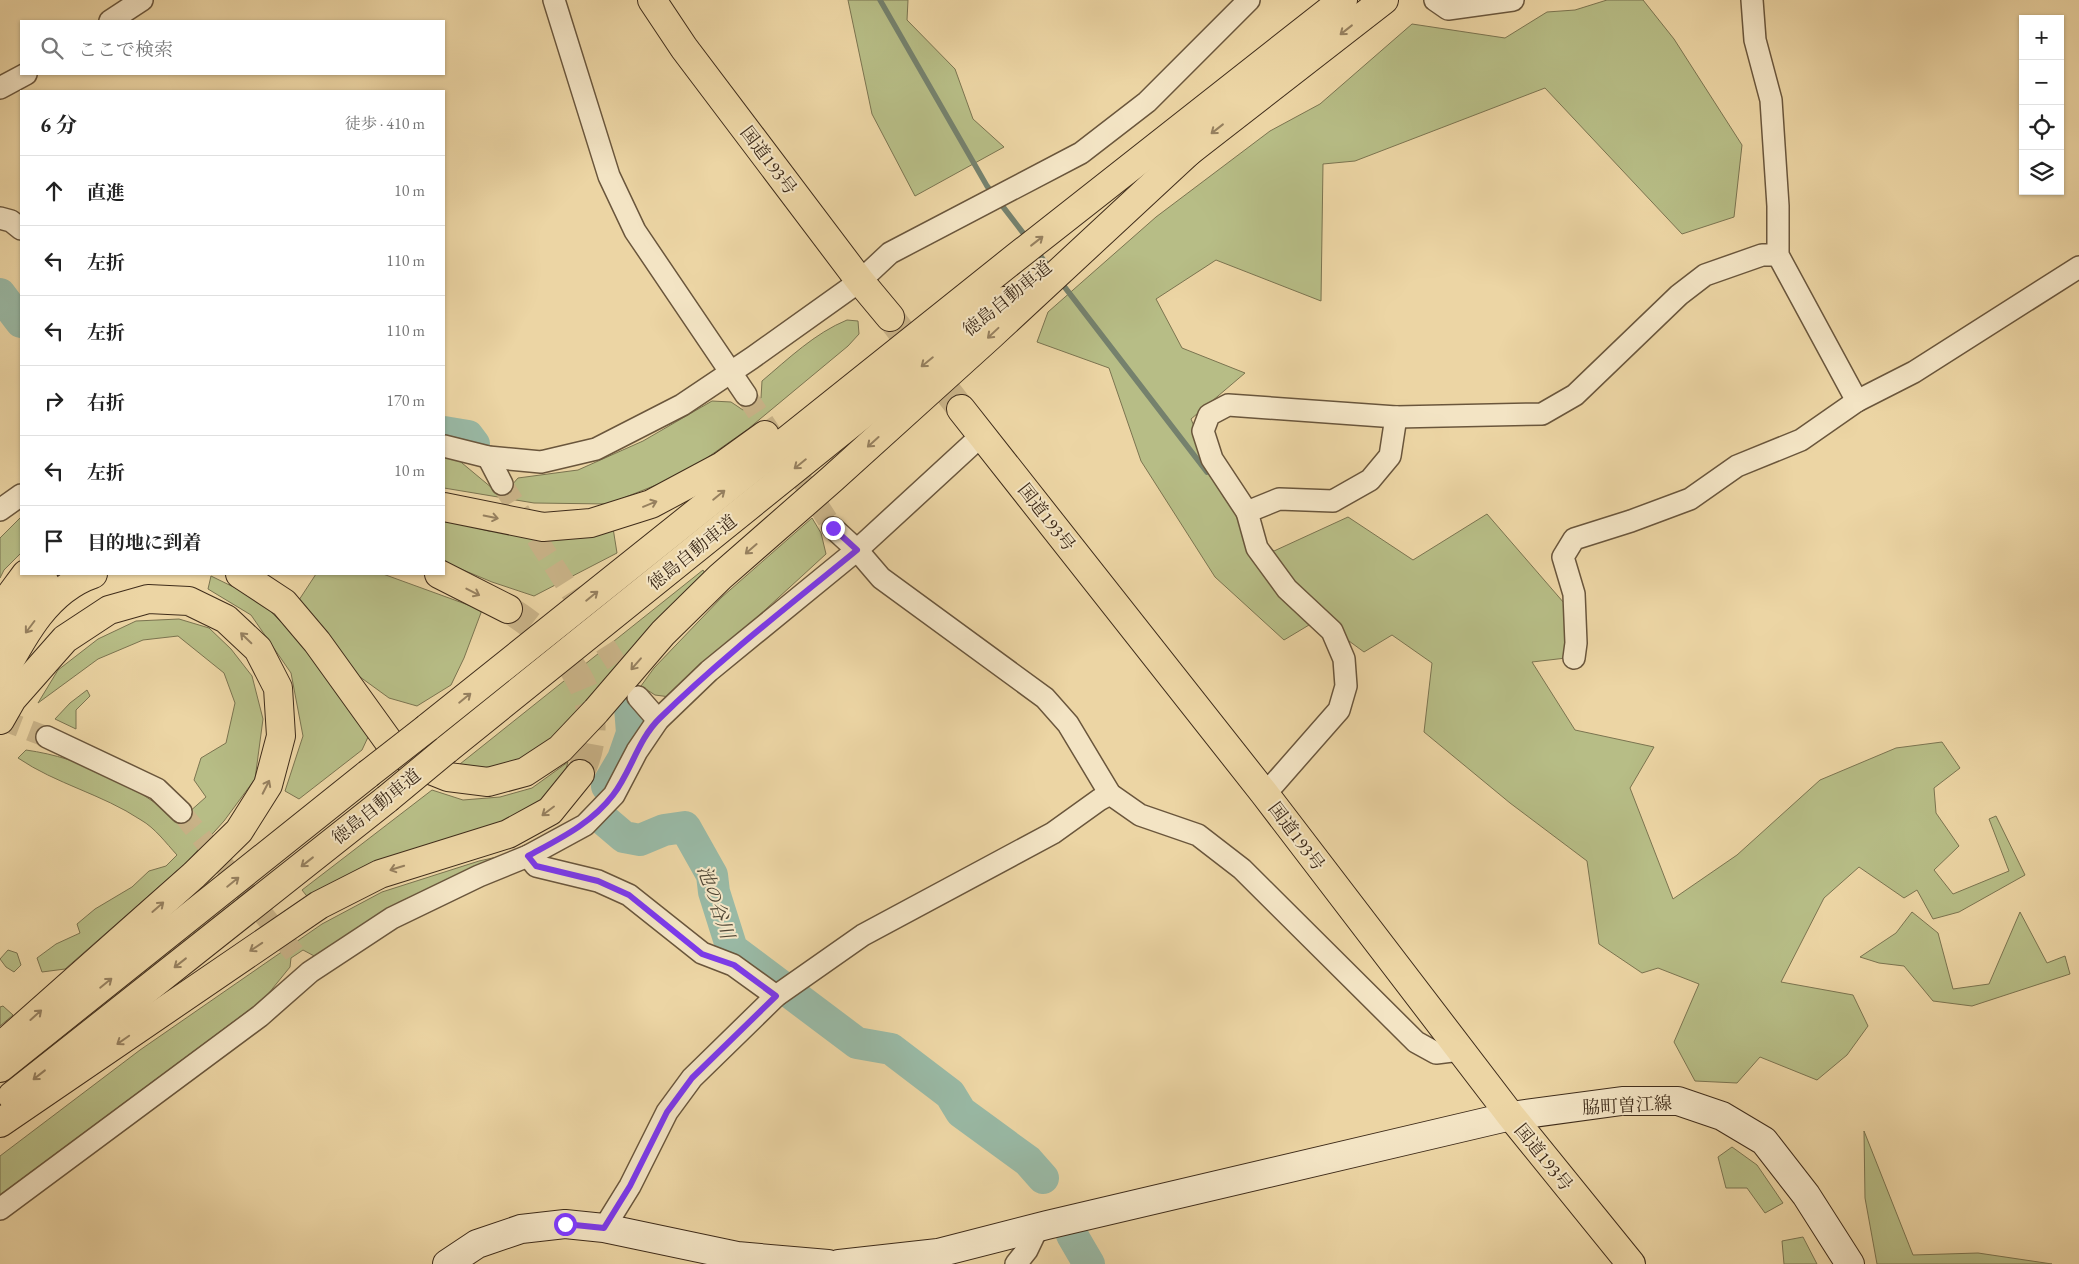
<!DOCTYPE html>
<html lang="ja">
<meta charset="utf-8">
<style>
body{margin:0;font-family:"EB Garamond","Noto Serif JP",serif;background:#f2f2f2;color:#222}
.controls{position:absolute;right:15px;top:15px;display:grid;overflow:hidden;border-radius:0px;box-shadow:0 1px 4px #0004}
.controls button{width:45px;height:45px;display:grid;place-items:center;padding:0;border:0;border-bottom:1px solid #e0e0e0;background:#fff;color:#222;font:25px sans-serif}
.stop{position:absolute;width:15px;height:15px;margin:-11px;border:4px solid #7c3aed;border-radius:50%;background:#fff}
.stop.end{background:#7c3aed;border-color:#fff;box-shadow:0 1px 5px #0008}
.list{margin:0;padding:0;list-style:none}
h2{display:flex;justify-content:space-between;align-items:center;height:65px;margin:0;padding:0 20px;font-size:21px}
h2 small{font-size:16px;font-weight:400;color:#767676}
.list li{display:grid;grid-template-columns:32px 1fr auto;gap:15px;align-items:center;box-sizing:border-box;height:70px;padding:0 20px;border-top:1px solid #e0e0e0}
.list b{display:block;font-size:19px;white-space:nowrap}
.list em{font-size:16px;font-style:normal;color:#767676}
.icon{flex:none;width:28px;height:28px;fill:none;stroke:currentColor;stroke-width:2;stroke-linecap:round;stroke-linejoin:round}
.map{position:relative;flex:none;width:2079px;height:1264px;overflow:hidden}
.search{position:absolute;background:#fff;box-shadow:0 1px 4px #0004;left:20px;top:20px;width:425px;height:55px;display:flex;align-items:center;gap:12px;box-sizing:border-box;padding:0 18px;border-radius:0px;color:#767676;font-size:19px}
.panel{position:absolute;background:#fff;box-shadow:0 1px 4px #0004;left:20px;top:90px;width:425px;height:485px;border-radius:0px}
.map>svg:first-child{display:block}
.green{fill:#b7bd86;stroke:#7b7450}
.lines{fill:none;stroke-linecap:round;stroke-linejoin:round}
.stream{stroke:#75816d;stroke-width:5.5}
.river{stroke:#99b9a5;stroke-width:32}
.street-tunnel{stroke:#c9b388;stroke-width:21;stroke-dasharray:21 11;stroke-linecap:butt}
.highway-tunnel{stroke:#c9b388;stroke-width:28;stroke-dasharray:28 14;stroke-linecap:butt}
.street-casing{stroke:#6a563c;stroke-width:24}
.secondary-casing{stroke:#3f2c1a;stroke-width:30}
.highway-casing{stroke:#3f2c1a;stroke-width:30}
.street{stroke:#f3e4c4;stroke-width:21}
.secondary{stroke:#f3e4c4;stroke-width:28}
.highway{stroke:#ecd5a4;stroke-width:28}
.highway-bridge-casing{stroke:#3f2c1a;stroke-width:30;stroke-linecap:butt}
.highway-bridge{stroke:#ecd5a4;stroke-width:28}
.oneway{stroke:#96805f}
.route{stroke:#7c3aed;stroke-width:6}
.labels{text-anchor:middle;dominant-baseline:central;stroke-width:4;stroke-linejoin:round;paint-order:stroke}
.street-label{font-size:18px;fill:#3f2c1a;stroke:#f3e4c4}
.water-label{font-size:19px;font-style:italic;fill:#514836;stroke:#f3e4c4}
</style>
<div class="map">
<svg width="2079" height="1264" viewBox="0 0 2079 1264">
<rect width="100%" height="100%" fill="#ecd5a4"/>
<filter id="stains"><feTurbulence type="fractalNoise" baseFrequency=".004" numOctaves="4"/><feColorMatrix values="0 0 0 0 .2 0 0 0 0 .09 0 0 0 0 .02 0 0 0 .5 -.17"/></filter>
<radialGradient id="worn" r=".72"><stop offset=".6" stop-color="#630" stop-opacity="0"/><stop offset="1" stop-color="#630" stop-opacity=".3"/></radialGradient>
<g class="green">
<path d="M848,0h60l-1,20 48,49 18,50 31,28 -89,49 -43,-82z"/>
<path d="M1607,0h36l31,39 68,106 -8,72 -52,17 -137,-146 -190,73 -32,3 -2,137 -105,-41 -60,39 26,49 63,25 -54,46 33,79 50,53 74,-34 65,43 74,-46 90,104 -11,40 -34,4 43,68 79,17 -24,41 43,111 64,-44 83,-75 76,-32 46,-6 18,26 -26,20 2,25 23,33 -25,24 19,24 56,-23 -20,-52 7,-3 29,59 -66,37 -26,7 -16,-29 -13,8 -45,-31 -35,31 -43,84 72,13 15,31 -21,29 -30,25 -57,-23 -23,26 -42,-2 -21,-39 25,-58 -41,-16 -16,5 -43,-29 -12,-83 -77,-58 -86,-71 8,-69 -40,-28 -28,17 -45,-33 -35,21 -69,-63 -74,-116 -32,-93 -72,-26 11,-30 108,-95 114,-86 50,-27 92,-80 93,14 42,-26 28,-2z"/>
<path d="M847,320l11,1 1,13 -11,12 -100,83 -64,45 -76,30 -74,-1 -90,-15v-31l12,1 36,30 19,-2 7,-8 60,-8 65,-29 69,-40 19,1 12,8 18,-12 1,-17c26,-22 53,-48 85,-61z"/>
<path d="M21,517v36l-17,17 -4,8v-40z"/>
<path d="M812,518l9,15 5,21 -156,143 -15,-2 -14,-9 13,-18 68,-71z"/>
<path d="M444,520l45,11 66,6 58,-9 4,25 -83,43 -42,-14 -48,-20z"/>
<path d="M703,570l3,5 -135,150 -45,35 -34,9 -22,2 -10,-7z"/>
<path d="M316,574h67l99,36 -18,48 -13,27 -34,21 -28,-8 -33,-24 -57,-74z"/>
<path d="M211,576l47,23 54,54 57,82 -7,15 -63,49 -14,-8 18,-55 -12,-63 -40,-58 -43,-26z"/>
<path d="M179,619l30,9 22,21 21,27 11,43 -8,60 -31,42 -37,41 -122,107 -23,3 -5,-14 19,-14 24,-11 -3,-9 18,-15 37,-22 17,-16 17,-5 11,-11c-11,-12 -22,-27 -36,-35 -39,-26 -85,-36 -123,-62l8,-8c57,8 109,35 153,71l27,-24 -12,-17 7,-22 25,-15 9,-40 -11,-30 -46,-37 -35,4 -45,19 -60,44 20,-33 40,-31 38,-18z"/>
<path d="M87,690l3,6 -14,14v19l-21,-10 15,-16z"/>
<path d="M568,762l-6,20 -25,24 -46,22 -181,72 -8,-10 130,-100 31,10 37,-3 32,-9z"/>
<path d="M506,855l-107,47 -81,56 -15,-8 -12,8 -1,9 -26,32 -264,196v-39l140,-106 182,-126 60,-32 97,-31z"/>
<path d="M1912,912l26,21 15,56 36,-5 31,-72 27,51 18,-7 5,18 -98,32 -39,-5 -29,-35 -25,-3 -19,-6 36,-24z"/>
<path d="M8,950l9,3 4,12 -7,7 -8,-5 -6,-8z"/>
<path d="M3,1006l10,9 -13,11v-19z"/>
<path d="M1864,1131l49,124 65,-2 74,11h-175l-12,-66z"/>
<path d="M1732,1147l25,18 26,38 -18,10 -18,-25h-21l-8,-31z"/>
<path d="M1803,1237l14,27h-33l-2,-23z"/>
</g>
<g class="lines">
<g class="stream">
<path d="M880,0l107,186 40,52"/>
<path d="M1036,250l15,20"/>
<path d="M1060,281l147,191"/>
</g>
<g class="river">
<path d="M0,294l21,28"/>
<path d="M444,432l24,4 6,8"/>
<path d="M607,786l16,-27 9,-26 -2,-26"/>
<path d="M604,820l20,17 16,3 24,-10 21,-3 27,48 2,17 18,57 125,94 34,6 59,45 11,18 67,49 15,17"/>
<path d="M1072,1235l17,29"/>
</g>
<g class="street-tunnel">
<path d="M746,395l87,133"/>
<path d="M502,484l130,204"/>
<path d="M0,719l47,18"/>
<path d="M181,812l118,147"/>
</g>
<g class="highway-tunnel">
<path d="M890,317l71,92"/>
<path d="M508,609c60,38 106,93 72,165"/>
</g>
<defs>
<g id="street">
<path d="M554,0l55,176 26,55 111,164"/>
<path d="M1435,0l13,9 65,-9"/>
<path d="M1752,0l3,40 16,60 7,106v49l79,146"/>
<path d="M110,21l32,-21"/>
<path d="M0,88l26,-14"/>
<path d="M0,218l11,3 10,8"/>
<path d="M444,446l44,11 53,5 55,-13 86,-44 70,-47 108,-77 30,-28 191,-100 66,-51 102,-102"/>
<path d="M488,457l14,27"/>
<path d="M0,510l21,-15"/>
<path d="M1247,512l-35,-53 -9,-28 6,-16 19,-10 168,12 146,-3 33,-19 104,-100 26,-20 57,-20h16"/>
<path d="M833,528l24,22 24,28 164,120 23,26 42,70 30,21 58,20 44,34 174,173 20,11 24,-3"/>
<path d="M1574,658l2,-15 -2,-49 -11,-37 11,-18 57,-18 59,-22 47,-33 64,-26 56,-39 57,-29 165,-105"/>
<path d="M638,697l20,23"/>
<path d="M47,737l110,52 24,23"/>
<path d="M1264,793l10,-9 65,-74 7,-24 -2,-27 -12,-28 -45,-42 -30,-41 -10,-36 32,-13 54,2 37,-21 20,-24 6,-39"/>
<path d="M528,856l8,10 62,15 31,14 73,58 31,12 43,31"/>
<path d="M0,1209l260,-193 50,-44 82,-54 87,-42 49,-20 57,-31 29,-30 23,-44 21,-31 51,-49 148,-121 125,-115"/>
<path d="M604,1228l26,-42 37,-74 25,-34 84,-82 87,-61 190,-102 46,-33 11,-6"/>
<path d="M1016,1264l11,-14 11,-23"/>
</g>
<g id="secondary">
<path d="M447,1264l30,-20 44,-15 44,-5 39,4 133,28 91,8"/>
<path d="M839,1264l99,-11 109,-28 464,-109 111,-15h56l44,15 42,25 42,54 44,69"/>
</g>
<g id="highway">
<path d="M652,0l32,48 176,233 30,36"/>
<path d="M1182,157l202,-157"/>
<path d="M961,409l303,384 247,323 120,148"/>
<path d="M444,507l99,20 48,-4 60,-19 71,-38 43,-31"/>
<path d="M240,574l44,29 33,39 72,100 24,21 35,14 40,5 37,-10 35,-23 36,-38 67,-78 57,-56 112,-98 157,-142 207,-192"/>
<path d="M439,574l69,35"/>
<path d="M4,609l5,-12 17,-23"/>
<path d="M0,637l14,-22 31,-32"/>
<path d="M0,679c22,-41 46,-89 93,-105"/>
<path d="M0,720l12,-21 53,-60 44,-29 39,-11 41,2 37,18 32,30 20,39 3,48 -13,49 -29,46 -45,44 -194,172"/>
<path d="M427,728l588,-470 328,-258"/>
<path d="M446,750l557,-449"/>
<path d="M0,1068l368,-294"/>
<path d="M12,1096l375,-297"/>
<path d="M0,1123l319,-218 61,-31 128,-40 42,-23 30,-37"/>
</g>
</defs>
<use href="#street" class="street-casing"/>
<use href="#secondary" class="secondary-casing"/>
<use href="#highway" class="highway-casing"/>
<use href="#street" class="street"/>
<use href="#secondary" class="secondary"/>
<use href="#highway" class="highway"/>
<defs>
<g id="highway-bridge">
<path d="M368,774l59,-46"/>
<path d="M387,799l59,-49"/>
</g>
</defs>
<use href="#highway-bridge" class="highway-bridge-casing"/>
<use href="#highway-bridge" class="highway-bridge"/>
</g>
<defs><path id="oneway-shaft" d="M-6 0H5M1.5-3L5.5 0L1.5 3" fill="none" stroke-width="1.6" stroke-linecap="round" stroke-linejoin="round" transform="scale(1.25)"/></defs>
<g class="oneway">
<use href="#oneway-shaft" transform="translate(1346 30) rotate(142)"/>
<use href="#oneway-shaft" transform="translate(1217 129) rotate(142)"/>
<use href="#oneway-shaft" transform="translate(1037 241) rotate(-38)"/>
<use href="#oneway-shaft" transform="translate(993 333) rotate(137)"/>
<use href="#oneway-shaft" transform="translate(927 362) rotate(141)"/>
<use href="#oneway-shaft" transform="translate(873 442) rotate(138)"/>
<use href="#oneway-shaft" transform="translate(800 464) rotate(141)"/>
<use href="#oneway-shaft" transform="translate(719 495) rotate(-39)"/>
<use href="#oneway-shaft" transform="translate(650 504) rotate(-22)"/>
<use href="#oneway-shaft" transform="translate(491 517) rotate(11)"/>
<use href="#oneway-shaft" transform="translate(751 549) rotate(139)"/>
<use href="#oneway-shaft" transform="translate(473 592) rotate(27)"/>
<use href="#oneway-shaft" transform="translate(592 596) rotate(-39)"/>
<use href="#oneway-shaft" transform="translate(30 627) rotate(127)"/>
<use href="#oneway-shaft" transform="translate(246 638) rotate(-136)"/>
<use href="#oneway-shaft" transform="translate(636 664) rotate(131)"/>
<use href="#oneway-shaft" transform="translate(465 698) rotate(-39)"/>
<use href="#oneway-shaft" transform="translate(266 787) rotate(-63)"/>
<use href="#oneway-shaft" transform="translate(548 811) rotate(143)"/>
<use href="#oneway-shaft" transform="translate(307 862) rotate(142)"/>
<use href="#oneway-shaft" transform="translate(397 868) rotate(163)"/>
<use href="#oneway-shaft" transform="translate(233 882) rotate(-39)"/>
<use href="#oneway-shaft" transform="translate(158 907) rotate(-41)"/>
<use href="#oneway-shaft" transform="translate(256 947) rotate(146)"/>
<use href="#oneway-shaft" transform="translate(180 963) rotate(142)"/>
<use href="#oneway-shaft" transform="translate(106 983) rotate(-39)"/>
<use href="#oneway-shaft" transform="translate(36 1015) rotate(-42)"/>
<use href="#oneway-shaft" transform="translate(123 1040) rotate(145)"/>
<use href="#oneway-shaft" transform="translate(39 1075) rotate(142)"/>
</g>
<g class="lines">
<path class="route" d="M565,1224l39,4 26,-42 37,-74 25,-34 84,-82 -42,-31 -32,-11 -73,-59 -31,-14 -62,-15 -8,-10c31,-17 63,-32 85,-61 18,-23 25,-56 47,-77 62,-61 130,-113 197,-168l-24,-22"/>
</g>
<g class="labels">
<g class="street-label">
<text transform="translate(769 160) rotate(53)">国道193号</text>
<text transform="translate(1007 298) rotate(-39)">徳島自動車道</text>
<text transform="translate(1047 517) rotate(52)">国道193号</text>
<text transform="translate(692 552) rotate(-39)">徳島自動車道</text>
<text transform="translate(376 806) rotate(-39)">徳島自動車道</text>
<text transform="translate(1297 836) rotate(53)">国道193号</text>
<text transform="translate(1627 1105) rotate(-3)">脇町曽江線</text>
<text transform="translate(1544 1157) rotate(51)">国道193号</text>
</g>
<g class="water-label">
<text transform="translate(716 902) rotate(71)">池の谷川</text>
</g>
</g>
<rect width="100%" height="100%" filter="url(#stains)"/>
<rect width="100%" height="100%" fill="url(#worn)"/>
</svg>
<div class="controls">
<button>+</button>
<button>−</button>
<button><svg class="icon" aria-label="locate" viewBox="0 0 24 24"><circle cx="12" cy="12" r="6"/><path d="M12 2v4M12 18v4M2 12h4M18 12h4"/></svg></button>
<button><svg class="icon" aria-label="layers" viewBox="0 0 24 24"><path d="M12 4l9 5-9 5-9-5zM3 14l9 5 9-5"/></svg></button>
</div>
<div class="stop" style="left:565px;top:1224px"></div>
<div class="stop end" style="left:833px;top:528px"></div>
<div class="search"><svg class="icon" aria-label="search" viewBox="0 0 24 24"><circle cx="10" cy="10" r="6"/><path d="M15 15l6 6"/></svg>ここで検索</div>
<section class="panel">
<h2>6 分<small>徒歩 · 410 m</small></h2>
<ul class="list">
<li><svg class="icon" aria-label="ahead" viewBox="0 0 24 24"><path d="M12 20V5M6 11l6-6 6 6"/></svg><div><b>直進</b></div><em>10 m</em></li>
<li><svg class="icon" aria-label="left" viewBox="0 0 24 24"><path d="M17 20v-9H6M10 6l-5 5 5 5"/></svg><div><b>左折</b></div><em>110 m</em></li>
<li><svg class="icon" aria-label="left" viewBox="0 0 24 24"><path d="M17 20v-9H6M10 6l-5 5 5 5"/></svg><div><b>左折</b></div><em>110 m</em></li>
<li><svg class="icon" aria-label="right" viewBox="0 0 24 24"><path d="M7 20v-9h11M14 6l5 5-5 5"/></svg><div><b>右折</b></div><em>170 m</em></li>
<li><svg class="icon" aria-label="left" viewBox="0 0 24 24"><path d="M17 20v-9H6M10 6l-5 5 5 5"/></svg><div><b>左折</b></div><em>10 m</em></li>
<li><svg class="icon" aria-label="arrive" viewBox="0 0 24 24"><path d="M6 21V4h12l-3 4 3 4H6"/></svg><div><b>目的地に到着</b></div></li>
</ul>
</section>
</div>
